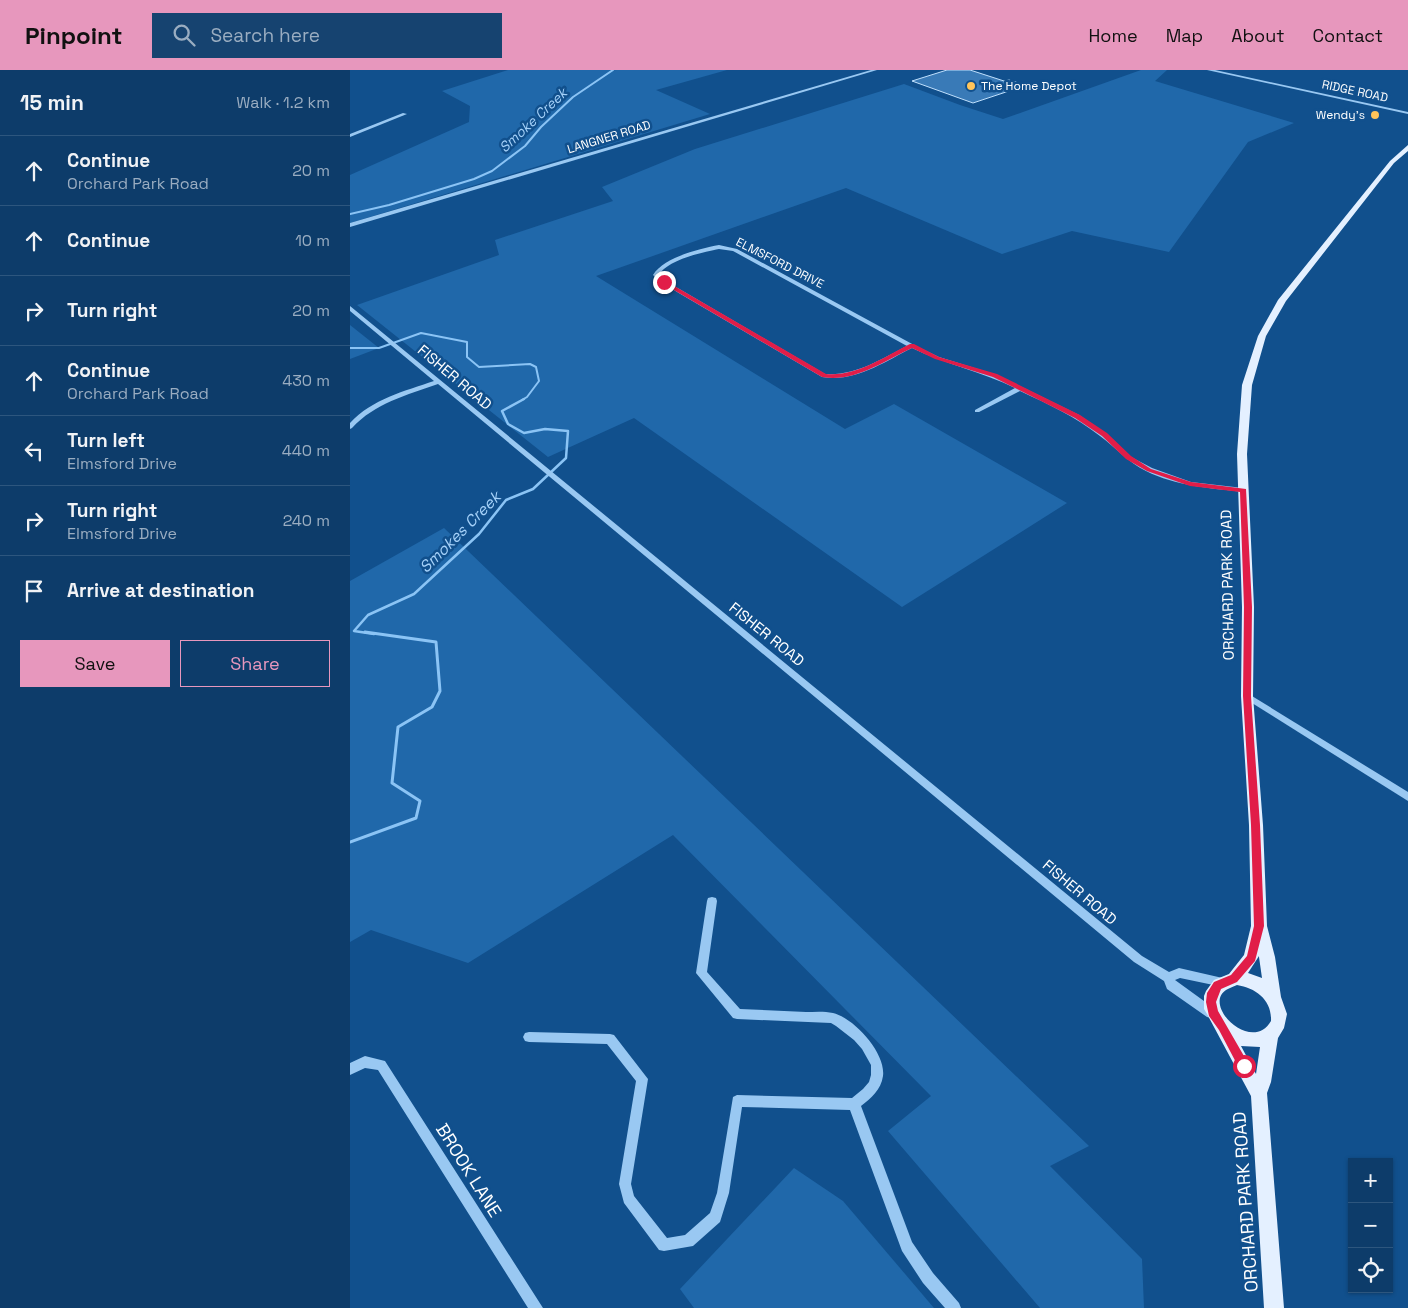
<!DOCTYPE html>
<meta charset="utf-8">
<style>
body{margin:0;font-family:"Space Grotesk",sans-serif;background:#164370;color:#f1f3f6}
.controls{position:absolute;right:15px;bottom:15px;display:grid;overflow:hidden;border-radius:0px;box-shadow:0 1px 4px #0004}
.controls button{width:45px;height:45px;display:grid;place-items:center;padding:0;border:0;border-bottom:1px solid #2d567e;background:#0d3c6a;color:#f1f3f6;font:25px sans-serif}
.stop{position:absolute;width:15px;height:15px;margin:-11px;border:4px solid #e11d48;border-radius:50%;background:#fff}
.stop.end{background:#e11d48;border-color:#fff;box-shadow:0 1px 5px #0008}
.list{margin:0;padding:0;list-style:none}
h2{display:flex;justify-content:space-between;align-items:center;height:65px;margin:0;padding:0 20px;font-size:21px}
h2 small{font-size:16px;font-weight:400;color:#9aadc1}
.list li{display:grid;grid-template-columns:32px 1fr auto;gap:15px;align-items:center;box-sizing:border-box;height:70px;padding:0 20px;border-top:1px solid #2d567e}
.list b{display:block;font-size:19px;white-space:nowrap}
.list p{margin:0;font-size:16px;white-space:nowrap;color:#9aadc1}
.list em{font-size:16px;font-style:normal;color:#9aadc1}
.actions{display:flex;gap:10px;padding:15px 20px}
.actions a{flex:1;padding:11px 0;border:1px solid #e797bd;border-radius:0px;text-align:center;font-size:18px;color:#e797bd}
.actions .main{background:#e797bd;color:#111}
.icon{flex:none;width:28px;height:28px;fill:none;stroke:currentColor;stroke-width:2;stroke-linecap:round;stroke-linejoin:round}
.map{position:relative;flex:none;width:1058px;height:1238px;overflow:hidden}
header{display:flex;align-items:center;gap:30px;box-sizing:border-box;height:70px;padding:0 25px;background:#e797bd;color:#111}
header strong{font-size:24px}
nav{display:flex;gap:28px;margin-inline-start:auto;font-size:18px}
.search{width:350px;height:45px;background:#164370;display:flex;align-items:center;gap:12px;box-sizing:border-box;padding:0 18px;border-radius:0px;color:#9aadc1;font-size:19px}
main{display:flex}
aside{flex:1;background:#0d3c6a}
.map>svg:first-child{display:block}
.green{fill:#2068aa}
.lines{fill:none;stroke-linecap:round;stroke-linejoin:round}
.stream-far2{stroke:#8bc4f5;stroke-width:2}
.stream-far1{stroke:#8bc4f5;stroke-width:2.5}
.stream{stroke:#8bc4f5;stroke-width:3}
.building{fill:#397ab7;stroke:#c0e0fd}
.minor{fill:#99c8f2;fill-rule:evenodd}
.major{fill:#e4f0ff;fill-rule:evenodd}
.route{fill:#e11d48}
.poi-dot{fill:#ffc45a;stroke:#11508d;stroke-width:2}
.labels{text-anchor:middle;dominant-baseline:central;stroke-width:5;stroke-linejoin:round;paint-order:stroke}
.far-poi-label{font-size:12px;fill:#fff;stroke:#11508d;text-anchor:start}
.far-street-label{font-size:12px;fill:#fff;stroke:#11508d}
.far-water-label{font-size:14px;font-style:italic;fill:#a5d1f9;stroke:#11508d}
.street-label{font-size:15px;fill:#fff;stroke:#11508d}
.water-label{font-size:16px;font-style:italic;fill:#a5d1f9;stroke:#11508d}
.near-street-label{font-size:18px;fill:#fff;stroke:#11508d}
</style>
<header>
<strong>Pinpoint</strong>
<div class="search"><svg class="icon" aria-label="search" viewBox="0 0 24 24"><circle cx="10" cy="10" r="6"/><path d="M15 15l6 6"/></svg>Search here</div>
<nav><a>Home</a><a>Map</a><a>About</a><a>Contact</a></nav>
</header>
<main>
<aside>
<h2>15 min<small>Walk · 1.2 km</small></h2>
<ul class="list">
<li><svg class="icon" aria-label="ahead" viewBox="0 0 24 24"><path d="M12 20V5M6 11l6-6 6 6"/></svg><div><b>Continue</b><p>Orchard Park Road</p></div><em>20 m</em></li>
<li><svg class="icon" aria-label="ahead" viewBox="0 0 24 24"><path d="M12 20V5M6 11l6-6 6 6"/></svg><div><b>Continue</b></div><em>10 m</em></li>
<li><svg class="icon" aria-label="right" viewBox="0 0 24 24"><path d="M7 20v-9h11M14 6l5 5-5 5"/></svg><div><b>Turn right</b></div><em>20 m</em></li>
<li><svg class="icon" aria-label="ahead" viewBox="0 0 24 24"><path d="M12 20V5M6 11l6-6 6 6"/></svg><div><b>Continue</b><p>Orchard Park Road</p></div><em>430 m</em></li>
<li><svg class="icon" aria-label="left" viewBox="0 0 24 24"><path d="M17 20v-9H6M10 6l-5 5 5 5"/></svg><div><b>Turn left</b><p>Elmsford Drive</p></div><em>440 m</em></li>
<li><svg class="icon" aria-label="right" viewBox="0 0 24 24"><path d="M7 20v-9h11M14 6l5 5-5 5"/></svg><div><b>Turn right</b><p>Elmsford Drive</p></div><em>240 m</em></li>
<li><svg class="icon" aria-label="arrive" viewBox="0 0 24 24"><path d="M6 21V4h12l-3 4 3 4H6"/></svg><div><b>Arrive at destination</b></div></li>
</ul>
<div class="actions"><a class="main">Save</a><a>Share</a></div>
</aside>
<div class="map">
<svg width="1058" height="1238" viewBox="0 0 1058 1238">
<rect width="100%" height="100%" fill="#11508d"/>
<g class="green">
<path d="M158,0h219l-71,20 54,24 -360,109v-48l119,-53 1,-16 -28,-15z"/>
<path d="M791,0h26l-12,11 139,42 -46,19 -79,110 -97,-21 -70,23 -156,-66 -250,88 249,153 49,-25 173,99 -165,104 -268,-189 -86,39 -191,-152 142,-50 -4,-15 118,-39 -11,-14 93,-38 209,-65 56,21 43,14z"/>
<path d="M0,255l29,23 -29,11z"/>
<path d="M94,458l645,618 -39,20 92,93 2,49h-104l-152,-177 43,-35 -258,-261 -205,128 -97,-33 -21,12v-361z"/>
<path d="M444,1098l49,33 91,107h-240l-14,-19z"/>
</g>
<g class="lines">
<g class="stream-far2">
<path d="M0,144l39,-9 85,-26 18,-8 33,-25 16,-19 32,-30 40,-27"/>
<path d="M0,278h29l42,-15 46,9v15l12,10 51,-3 6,3 3,14 -12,16 -5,3"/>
</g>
<path class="stream-far1" d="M24,564l-20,-3 14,-16 46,-21 65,-60 27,-34 27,-11 33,-31 2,-27 -23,-2 -21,4 -16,-9 -6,-13 22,-12"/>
<path class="stream" d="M0,772l66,-24 4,-17 -28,-18 6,-56 34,-20 8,-16 -4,-49 -71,-10"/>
</g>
<path class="building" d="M597,0h23l34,11 5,-1 13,4 -8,3 4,1 -45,15 -61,-22z"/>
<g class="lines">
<g class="minor">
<path d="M521,0h6l-527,157v-4z"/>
<path d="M857,0h8l193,42v2z"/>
<path d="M53,43l4,1 -57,23v-3z"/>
<path d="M369,175l18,4 177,96 25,12 58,18 82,40 27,19 25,23 21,11 39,14 52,6 4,2 -4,2c-33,-4 -67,-6 -97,-21 -18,-9 -30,-23 -46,-35 -24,-19 -52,-32 -80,-45l-41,21h-4v-2l40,-22c-33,-16 -70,-24 -103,-40 -28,14 -58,35 -90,29l-162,-95 -7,-7c11,-18 46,-26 66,-30zM369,179l14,2 174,95c-26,13 -51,30 -82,28l-161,-94 -5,-5c8,-15 44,-23 60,-26z"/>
<path d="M0,236l792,650 27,16 10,-4 48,11 1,3 -1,3 -4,2 -43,-9 -5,2 40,29 2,4 -2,4 -4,1 -4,-1 -40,-28 -3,-8 -30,-19 -696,-578c-31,11 -63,19 -86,44l-2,1v-6c22,-24 55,-32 84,-42l-84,-70z"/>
<path d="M897,623l161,99v9l-164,-103 -1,-2z"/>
<path d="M362,827l4,1 1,3 -10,71 33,37c22,1 44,2 66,3 8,0 18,-1 27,1 21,5 53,40 50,63 -2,14 -12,22 -22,30l51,136 21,31 26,30 2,5h-16l-22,-25 -21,-32 -52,-141 -108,-3 -13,86 -9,29 -27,24 -29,5 -5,-1 -35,-47 -5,-19 17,-103 -29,-37 -78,-2 -4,-1 -2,-4 2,-4 4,-1 81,2 4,1 34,44 -17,105 3,12 33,42 18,-3 25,-22 7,-20 16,-96 4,-2 115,3 11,-9 6,-7 2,-7v-10l-9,-16 -8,-9 -18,-14 -5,-3 -94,-4 -4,-1 -37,-45 11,-72 1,-3z"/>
<path d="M15,986l20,5 158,247h-15l-150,-238 -13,-2 -15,7v-12z"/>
</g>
<path class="major" d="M1058,75v6l-14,12 -108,138 -20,35 -14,49 -5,69 7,153 -1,89 10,129 4,101 8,31 6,40 6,17 -3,14 -6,10 -7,44 -4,11 17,215h-20l-13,-212 -44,-82 -3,-5v-13l2,-5 8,-11 15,-6 15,-19 7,-29 -2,-101 -8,-129 1,-89 -5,-153 5,-69 16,-49 20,-36 112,-139zM909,886v1l3,21 -14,-5zM887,915c19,3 35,15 34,36 -19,33 -69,-15 -45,-31 3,-2 7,-3 11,-5zM891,976l19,1 -4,27z"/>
</g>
<path class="route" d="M314,210l162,94c29,3 58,-17 84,-30h4l25,13 58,17 83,41 27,18 24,23 20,13 40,13 55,7 6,118 -1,89 9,129 4,101 -9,35 -18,21 -16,7 -5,13 2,9 30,52 2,3 -2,4 -4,2 -4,-2 -21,-40 -10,-14 -3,-14 1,-9 7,-11 17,-7 16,-19 7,-30 -3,-101 -8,-129 1,-89 -4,-115 -50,-6 -43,-15 -21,-12 -24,-23 -27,-18 -82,-41 -58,-18 -23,-11c-28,13 -58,35 -90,29l-160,-94z"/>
<g class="poi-dot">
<circle cx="621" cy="16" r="5"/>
<circle cx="1025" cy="45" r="5"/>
</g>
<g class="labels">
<g class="far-poi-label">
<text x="631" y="16">The Home Depot</text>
<text x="1015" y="45" text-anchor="end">Wendy's</text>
</g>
<g class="far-street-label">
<text transform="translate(1005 21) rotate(12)">RIDGE ROAD</text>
<text transform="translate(259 67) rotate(-17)">LANGNER ROAD</text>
<text transform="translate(430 193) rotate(27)">ELMSFORD DRIVE</text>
</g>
<g class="far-water-label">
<text transform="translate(183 50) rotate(-43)">Smoke Creek</text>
</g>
<g class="street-label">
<text transform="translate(105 307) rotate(40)">FISHER ROAD</text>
<text transform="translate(877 515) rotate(-91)">ORCHARD PARK ROAD</text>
<text transform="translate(417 564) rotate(39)">FISHER ROAD</text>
<text transform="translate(730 822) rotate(40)">FISHER ROAD</text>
</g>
<g class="water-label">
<text transform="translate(110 462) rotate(-45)">Smokes Creek</text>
</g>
<g class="near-street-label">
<text transform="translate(119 1100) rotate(58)">BROOK LANE</text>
<text transform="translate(895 1132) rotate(-94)">ORCHARD PARK ROAD</text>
</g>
</g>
</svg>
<div class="controls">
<button>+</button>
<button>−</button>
<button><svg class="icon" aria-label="locate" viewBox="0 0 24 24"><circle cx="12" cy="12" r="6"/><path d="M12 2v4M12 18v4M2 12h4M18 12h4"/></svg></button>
</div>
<div class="stop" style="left:894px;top:996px"></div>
<div class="stop end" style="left:314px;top:212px"></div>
</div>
</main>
